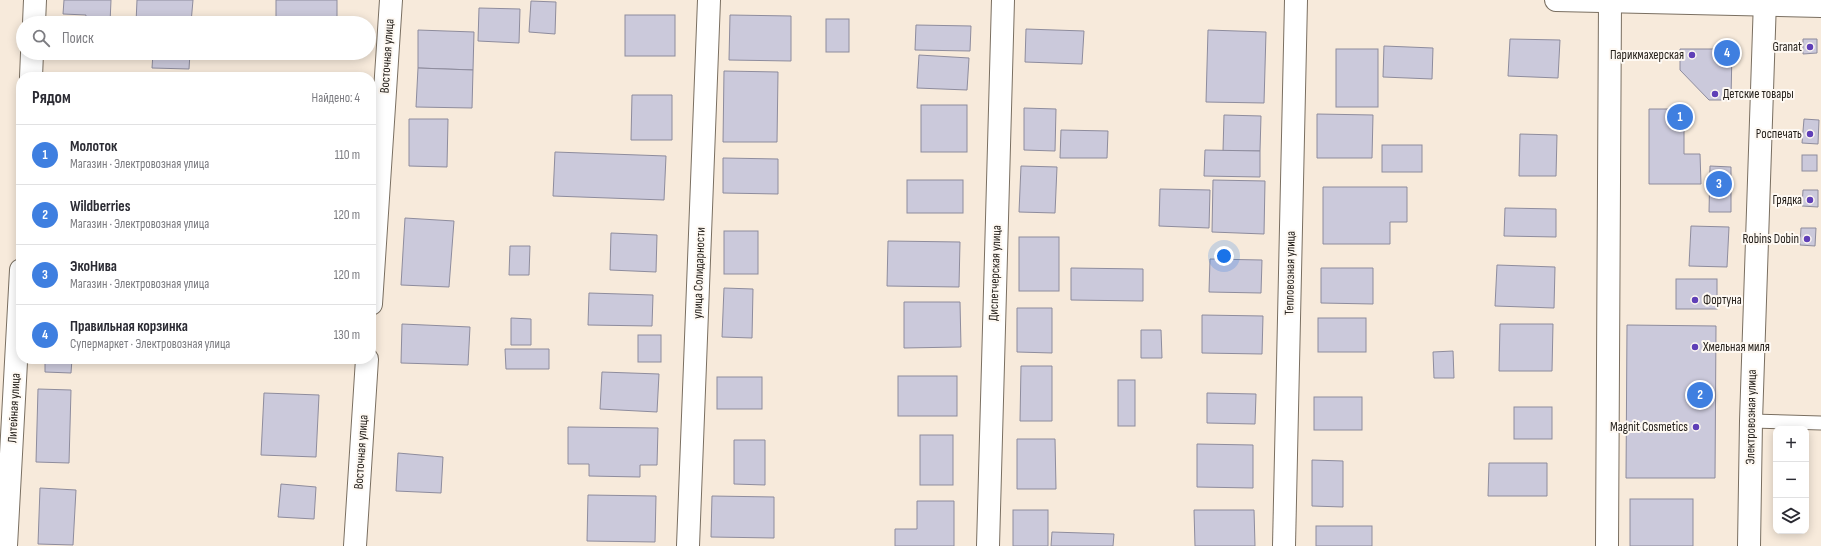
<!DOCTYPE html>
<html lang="ru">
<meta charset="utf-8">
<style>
body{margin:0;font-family:"Sofia Sans Condensed",sans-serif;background:#f7f7f7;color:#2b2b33}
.controls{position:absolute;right:12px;bottom:12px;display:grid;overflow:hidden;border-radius:8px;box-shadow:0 2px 10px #0003}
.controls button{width:36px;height:36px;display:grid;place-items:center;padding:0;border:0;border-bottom:1px solid #e1e1e2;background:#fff;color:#2b2b33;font:20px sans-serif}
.you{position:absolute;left:1224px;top:256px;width:14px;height:14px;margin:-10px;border:3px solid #fff;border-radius:50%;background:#1a73e8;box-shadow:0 0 0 6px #1a73e833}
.badge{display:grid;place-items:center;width:26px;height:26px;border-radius:50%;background:#5f3fb7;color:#fff;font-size:13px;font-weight:700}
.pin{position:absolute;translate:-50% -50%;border:2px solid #fff;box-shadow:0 1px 4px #0006}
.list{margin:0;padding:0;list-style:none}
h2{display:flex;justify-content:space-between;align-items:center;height:52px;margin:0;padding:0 16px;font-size:17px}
h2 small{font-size:13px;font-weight:400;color:#7c7c81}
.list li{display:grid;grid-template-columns:26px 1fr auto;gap:12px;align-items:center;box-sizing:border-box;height:60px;padding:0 16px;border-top:1px solid #e1e1e2}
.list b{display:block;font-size:15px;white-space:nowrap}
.list p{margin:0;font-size:13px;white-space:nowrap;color:#7c7c81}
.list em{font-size:13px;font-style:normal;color:#7c7c81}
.icon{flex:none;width:22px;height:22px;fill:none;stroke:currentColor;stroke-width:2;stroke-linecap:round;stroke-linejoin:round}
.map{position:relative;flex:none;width:1821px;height:546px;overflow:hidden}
.search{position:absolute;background:#fff;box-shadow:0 2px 10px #0003;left:16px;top:16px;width:360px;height:44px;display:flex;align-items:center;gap:10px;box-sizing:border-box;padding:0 14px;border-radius:22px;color:#7c7c81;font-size:15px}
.panel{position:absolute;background:#fff;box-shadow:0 2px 10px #0003;left:16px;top:72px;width:360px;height:292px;border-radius:16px}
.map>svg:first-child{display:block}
.building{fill:#cbc9db;stroke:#8e8c9d}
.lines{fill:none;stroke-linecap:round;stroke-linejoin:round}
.lane-casing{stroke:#7a6f61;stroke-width:15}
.street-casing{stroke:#7a6f61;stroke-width:24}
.secondary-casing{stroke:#7a6f61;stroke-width:24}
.lane{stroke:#fff;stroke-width:13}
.street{stroke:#fff;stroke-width:22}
.secondary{stroke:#fff;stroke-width:22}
.poi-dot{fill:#5f3fb7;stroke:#fef9f3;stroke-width:1.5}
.labels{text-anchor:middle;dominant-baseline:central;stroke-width:4;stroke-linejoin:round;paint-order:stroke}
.poi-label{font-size:13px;fill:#26211c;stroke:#fef9f3;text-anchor:end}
.street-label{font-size:13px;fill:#26211c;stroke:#fef9f3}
</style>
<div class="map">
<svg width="1821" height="546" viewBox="0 0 1821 546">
<rect width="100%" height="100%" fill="#f7eadb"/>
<g class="building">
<path d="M64,0h47l-1,23 -25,-1 1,-7 -23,-1z"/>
<path d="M137,0h56l-2,23h-55z"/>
<rect x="276" y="0" width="61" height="23"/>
<path d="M531,1l25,1 -1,32 -26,-2z"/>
<path d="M479,8l41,1 -1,34 -41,-2z"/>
<rect x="625" y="15" width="50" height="41"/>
<path d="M730,15l61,1v45l-62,-1z"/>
<rect x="826" y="19" width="23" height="33"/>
<path d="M916,25l55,1 -1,25 -55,-1z"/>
<path d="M1026,29l58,2 -2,33 -57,-2z"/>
<path d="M418,30l56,2 -1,38 -55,-2z"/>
<path d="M1208,30l58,2 -2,71 -58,-1z"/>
<path d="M1510,39l50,1 -2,38 -50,-2z"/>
<path d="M1803,39h14v14l-14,1z"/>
<path d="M1384,46l49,2 -1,31 -49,-2z"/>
<rect x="1336" y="49" width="42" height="58"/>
<path d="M1680,49h52l-1,51h-22l-29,-30z"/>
<path d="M153,53h37l-1,16 -37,-1z"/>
<path d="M919,55l50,3 -2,32 -50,-2z"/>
<path d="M418,68l55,2 -1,38 -56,-1z"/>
<path d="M724,71l54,1 -1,70h-54z"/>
<path d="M632,95h40v45h-41z"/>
<rect x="921" y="105" width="46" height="47"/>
<path d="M1024,108l32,1 -1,42 -31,-1z"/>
<path d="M1649,109h35v45h16l1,30h-52z"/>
<path d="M1317,114l56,1 -1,43h-55z"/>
<path d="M1224,115l37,1 -1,35h-37z"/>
<path d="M409,119h39l-1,48 -38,-1z"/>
<path d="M1804,119l15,1 -1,24 -16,-1z"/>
<path d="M1061,130l47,1 -1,27h-47z"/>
<path d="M1520,134l37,1 -1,41h-37z"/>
<rect x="1382" y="145" width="40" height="27"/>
<path d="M1205,150l55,1v26l-56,-1z"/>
<path d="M555,152l111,4 -2,44 -111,-4z"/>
<rect x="1802" y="155" width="15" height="16"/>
<path d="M723,158l55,1v35l-55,-1z"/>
<path d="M1021,166l36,1 -2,46 -36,-1z"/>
<path d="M1710,166l21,1v45h-22z"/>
<rect x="907" y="180" width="56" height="33"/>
<path d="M1213,180l52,1 -1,53 -52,-2z"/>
<path d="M1323,187h84v35h-17v22h-67z"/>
<path d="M1160,189l50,1 -1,38 -50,-2z"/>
<path d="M1803,190h15v17l-16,-1z"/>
<path d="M1505,208l51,1v28l-52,-1z"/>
<path d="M405,218l49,3 -5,66 -48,-2z"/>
<path d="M1691,226l38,1 -2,40 -38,-1z"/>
<path d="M1801,228h15l-1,18 -15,-1z"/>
<rect x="724" y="231" width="34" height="43"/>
<path d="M611,233l46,2 -1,37 -46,-2z"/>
<rect x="1019" y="237" width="40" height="54"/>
<path d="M888,241l72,1 -1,45 -72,-1z"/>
<path d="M510,246h20l-1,29h-20z"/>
<path d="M1210,259l52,1 -1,33 -52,-1z"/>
<path d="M1497,265l58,2 -1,41 -59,-2z"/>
<path d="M1071,268l72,1v32l-72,-1z"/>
<path d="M1321,268h52v36l-52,-1z"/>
<rect x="1676" y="279" width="41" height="30"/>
<path d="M724,288l29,1 -1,49 -30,-1z"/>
<path d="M589,293l64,2 -1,31 -64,-1z"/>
<path d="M904,302h56l1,45 -57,1z"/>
<path d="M1017,308h35v45l-35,-1z"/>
<path d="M1202,315l61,1 -1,38 -60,-1z"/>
<path d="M511,318l20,1v26h-20z"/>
<rect x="1318" y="318" width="48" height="34"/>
<path d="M402,324l68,3 -2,38 -67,-2z"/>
<path d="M1500,324h53l-1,47h-53z"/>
<path d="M1627,325l89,1 -1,152h-89z"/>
<path d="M1141,330h20l1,28h-21z"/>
<rect x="638" y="335" width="23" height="27"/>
<path d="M505,349h44v20h-43z"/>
<path d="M1453,351l1,27h-20l-1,-26z"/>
<path d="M45,359h27l-1,14 -26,-1z"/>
<path d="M1021,366h31v55h-32z"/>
<path d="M602,372l57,2 -2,38 -57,-3z"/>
<rect x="898" y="376" width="59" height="40"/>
<rect x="717" y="377" width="45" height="32"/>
<rect x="1118" y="380" width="17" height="46"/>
<path d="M38,389l33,1 -2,73 -33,-1z"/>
<path d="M264,393l55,2 -3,62 -55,-2z"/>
<path d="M1207,393l49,1 -1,30 -48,-1z"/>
<rect x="1314" y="397" width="48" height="33"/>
<rect x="1514" y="407" width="38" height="32"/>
<path d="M568,427l90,1 -1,37h-17v12l-51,-1v-12h-21z"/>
<rect x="920" y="435" width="33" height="50"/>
<path d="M1017,439h38l1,50h-39z"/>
<path d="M734,440h31v45l-31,-1z"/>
<path d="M1197,444l56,1v43l-56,-1z"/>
<path d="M398,453l45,4 -2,36 -45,-2z"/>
<path d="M1312,460l31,1v46l-31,-1z"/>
<path d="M1489,463h58v33h-59z"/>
<path d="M281,484l35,3 -2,32 -36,-2z"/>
<path d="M40,488l36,2 -3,55 -35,-1z"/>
<path d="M588,495l68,1 -1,46 -68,-1z"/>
<path d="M712,496l62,1v41l-63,-1z"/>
<rect x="1630" y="499" width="63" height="47"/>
<path d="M917,501h37v45h-59v-17h22z"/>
<rect x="1013" y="510" width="35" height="36"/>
<path d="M1194,510h60l1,36h-60z"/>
<rect x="1316" y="526" width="56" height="20"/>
<path d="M1052,532l62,2 -1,12h-62z"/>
</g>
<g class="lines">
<defs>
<path id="lane" d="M1751,421l70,2"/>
<g id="street">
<path d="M1556,0l265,6"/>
<path d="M34,23l1,-23"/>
<path d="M31,77l1,-24"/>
<path d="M371,304l20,-304"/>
<path d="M6,546l15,-276"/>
<path d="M355,546l12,-187"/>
<path d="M688,546l21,-546"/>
<path d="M988,546l15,-546"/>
<path d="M1284,546l12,-546"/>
<path d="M1607,546l3,-545"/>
</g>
<path id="secondary" d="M1749,546l2,-125 14,-421"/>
</defs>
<use href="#lane" class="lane-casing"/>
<use href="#street" class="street-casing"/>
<use href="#secondary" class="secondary-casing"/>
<use href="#lane" class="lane"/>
<use href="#street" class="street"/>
<use href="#secondary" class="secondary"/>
</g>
<g class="poi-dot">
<circle cx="1810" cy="47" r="4"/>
<circle cx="1692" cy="55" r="4"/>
<circle cx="1715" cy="94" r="4"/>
<circle cx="1810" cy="134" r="4"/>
<circle cx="1810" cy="200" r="4"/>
<circle cx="1807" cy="239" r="4"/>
<circle cx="1695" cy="300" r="4"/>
<circle cx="1695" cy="347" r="4"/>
<circle cx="1696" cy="427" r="4"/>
</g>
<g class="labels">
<g class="poi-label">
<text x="1802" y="47">Granat</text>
<text x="1684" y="55">Парикмахерская</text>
<text x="1723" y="94" text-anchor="start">Детские товары</text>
<text x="1802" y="134">Роспечать</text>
<text x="1802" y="200">Грядка</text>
<text x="1799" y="239">Robins Dobin</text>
<text x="1703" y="300" text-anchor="start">Фортуна</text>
<text x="1703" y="347" text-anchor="start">Хмельная миля</text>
<text x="1688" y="427">Magnit Cosmetics</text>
</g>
<g class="street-label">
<text transform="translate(387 56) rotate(-86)">Восточная улица</text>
<text transform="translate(699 273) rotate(-88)">улица Солидарности</text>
<text transform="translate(995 273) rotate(-88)">Диспетчерская улица</text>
<text transform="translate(1290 273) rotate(-89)">Тепловозная улица</text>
<text transform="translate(14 408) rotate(-87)">Литейная улица</text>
<text transform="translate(1751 417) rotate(-89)">Электровозная улица</text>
<text transform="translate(361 452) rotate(-86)">Восточная улица</text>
</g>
</g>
</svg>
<div class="controls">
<button>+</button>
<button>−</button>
<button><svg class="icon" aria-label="layers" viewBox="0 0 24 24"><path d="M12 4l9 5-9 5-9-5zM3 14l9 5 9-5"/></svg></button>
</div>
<div class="you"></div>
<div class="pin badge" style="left:1680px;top:117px;background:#3f7fe0">1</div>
<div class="pin badge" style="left:1700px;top:395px;background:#3f7fe0">2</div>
<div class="pin badge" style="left:1719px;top:184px;background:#3f7fe0">3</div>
<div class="pin badge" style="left:1727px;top:53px;background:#3f7fe0">4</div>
<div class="search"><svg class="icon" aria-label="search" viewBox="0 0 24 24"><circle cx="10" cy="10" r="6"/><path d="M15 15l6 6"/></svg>Поиск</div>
<section class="panel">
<h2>Рядом<small>Найдено: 4</small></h2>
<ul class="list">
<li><span class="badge" style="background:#3f7fe0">1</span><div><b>Молоток</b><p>Магазин · Электровозная улица</p></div><em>110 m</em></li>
<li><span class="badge" style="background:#3f7fe0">2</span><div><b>Wildberries</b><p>Магазин · Электровозная улица</p></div><em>120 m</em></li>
<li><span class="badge" style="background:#3f7fe0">3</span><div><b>ЭкоНива</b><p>Магазин · Электровозная улица</p></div><em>120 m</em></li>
<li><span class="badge" style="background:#3f7fe0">4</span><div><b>Правильная корзинка</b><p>Супермаркет · Электровозная улица</p></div><em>130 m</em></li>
</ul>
</section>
</div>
